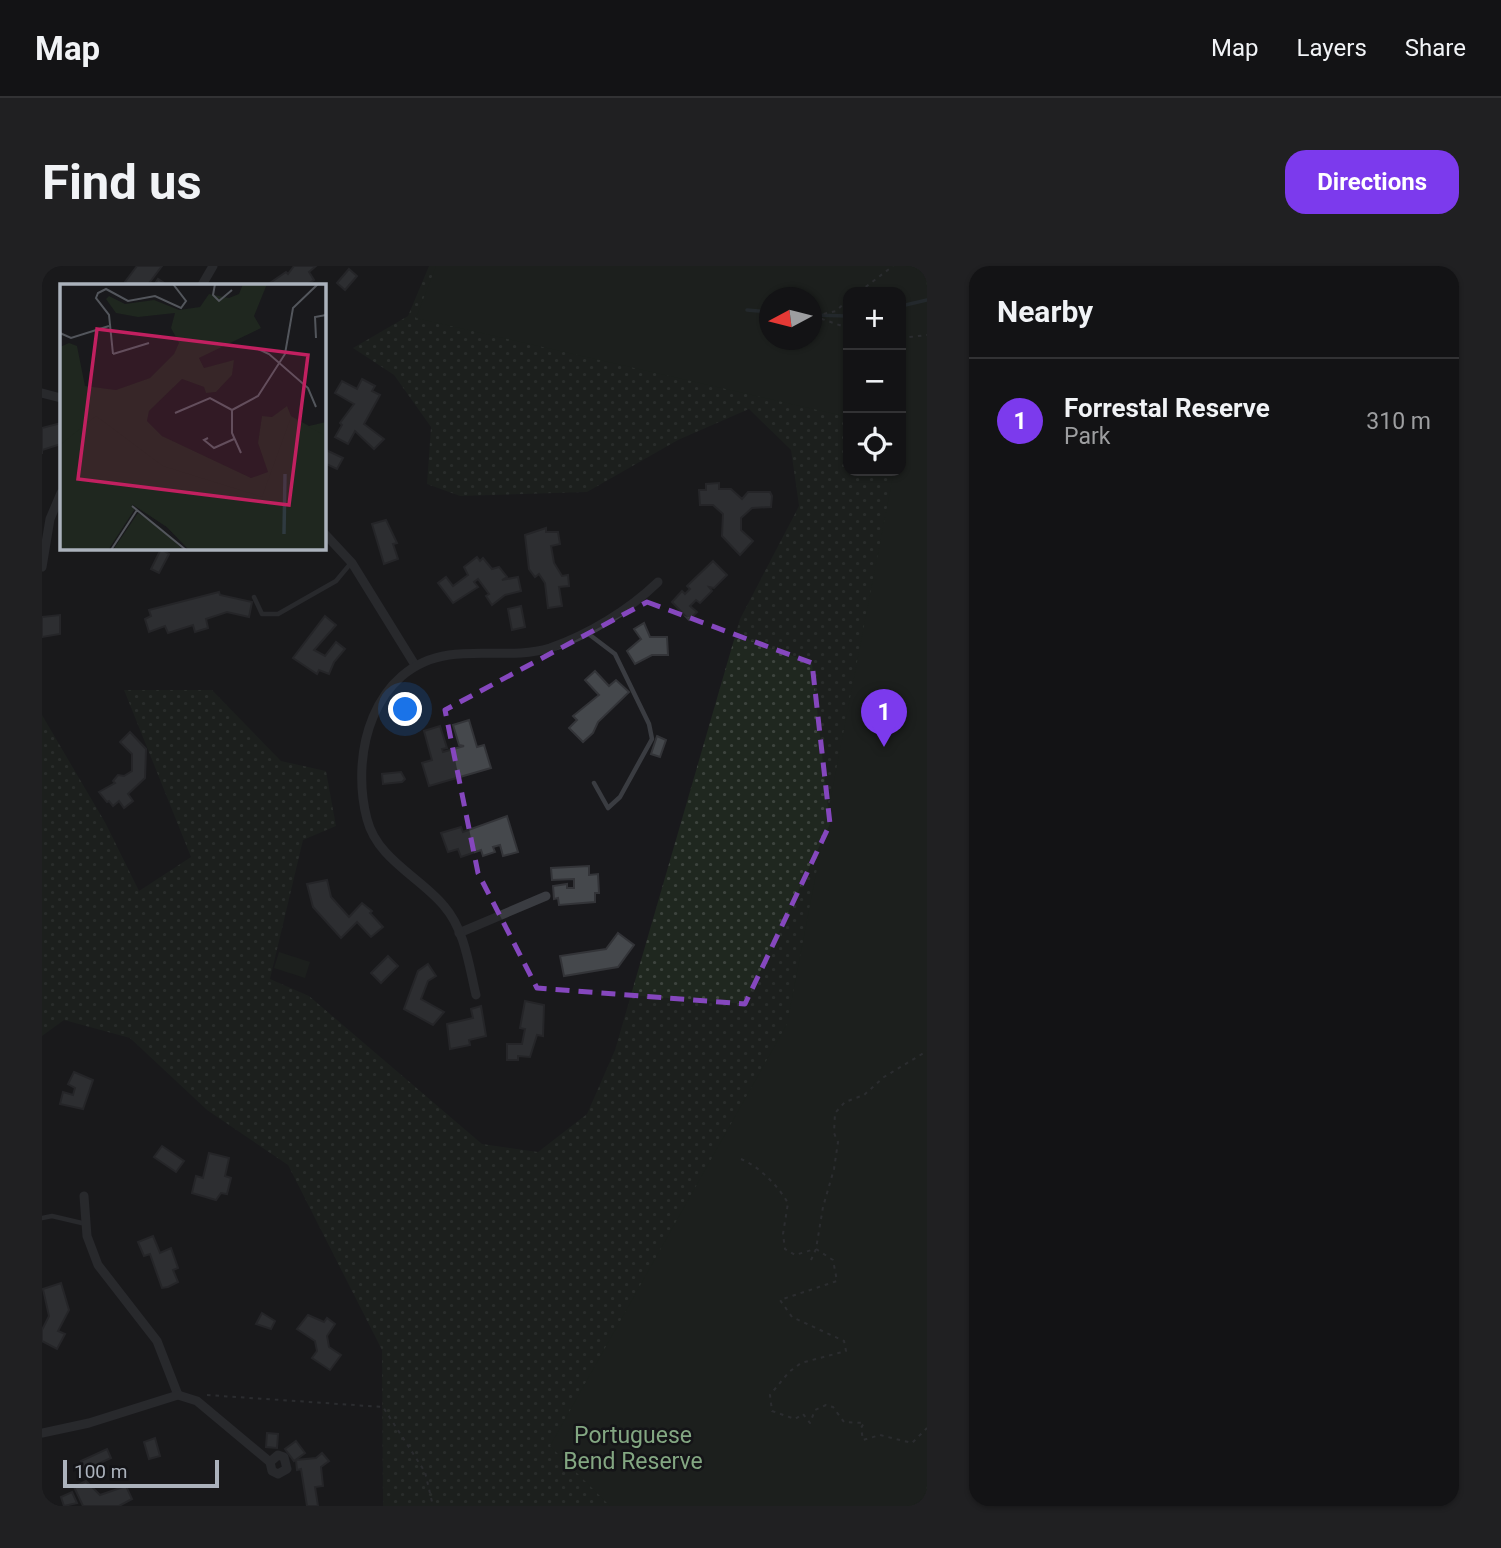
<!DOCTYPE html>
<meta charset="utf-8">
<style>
body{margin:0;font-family:Roboto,sans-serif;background:#202022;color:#f1f3f6}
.controls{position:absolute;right:21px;top:21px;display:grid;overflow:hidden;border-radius:14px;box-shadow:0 2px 5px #0004}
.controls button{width:63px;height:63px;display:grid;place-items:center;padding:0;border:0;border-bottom:2px solid #323234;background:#131315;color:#f1f3f6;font:35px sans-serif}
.compass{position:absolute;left:717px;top:21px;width:63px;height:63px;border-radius:50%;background:#131315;box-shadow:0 2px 5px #0004;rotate:263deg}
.scale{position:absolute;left:21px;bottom:18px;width:156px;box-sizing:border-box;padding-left:7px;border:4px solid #abb2bc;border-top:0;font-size:19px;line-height:24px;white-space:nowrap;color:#abb2bc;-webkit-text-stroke:5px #141417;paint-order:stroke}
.you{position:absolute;left:364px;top:444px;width:24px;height:24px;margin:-18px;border:5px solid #fff;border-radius:50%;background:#1a73e8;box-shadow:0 0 0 10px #1a73e833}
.badge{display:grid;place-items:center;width:46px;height:46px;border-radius:50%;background:#7c3aed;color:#fff;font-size:23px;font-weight:700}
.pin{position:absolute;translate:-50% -58px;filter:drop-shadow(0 2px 4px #0008)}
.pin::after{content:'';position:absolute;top:37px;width:24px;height:21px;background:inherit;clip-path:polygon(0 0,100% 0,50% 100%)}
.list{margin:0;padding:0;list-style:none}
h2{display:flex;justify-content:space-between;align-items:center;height:91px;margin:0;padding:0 28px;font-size:30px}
h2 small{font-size:23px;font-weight:400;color:#9d9ea0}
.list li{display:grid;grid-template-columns:46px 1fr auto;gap:21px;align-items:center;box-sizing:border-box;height:126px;padding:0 28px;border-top:2px solid #323234}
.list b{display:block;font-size:26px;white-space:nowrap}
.list p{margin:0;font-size:23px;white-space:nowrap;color:#9d9ea0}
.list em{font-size:23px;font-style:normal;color:#9d9ea0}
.icon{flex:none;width:38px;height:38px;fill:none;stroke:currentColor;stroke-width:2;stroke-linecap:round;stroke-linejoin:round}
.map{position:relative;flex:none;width:885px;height:1240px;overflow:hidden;border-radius:21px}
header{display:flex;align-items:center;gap:42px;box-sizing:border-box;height:98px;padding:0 35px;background:#131315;border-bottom:2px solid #323234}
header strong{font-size:33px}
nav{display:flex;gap:38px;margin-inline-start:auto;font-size:24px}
.intro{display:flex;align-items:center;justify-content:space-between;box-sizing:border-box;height:168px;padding:0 42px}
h1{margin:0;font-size:49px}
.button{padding:18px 32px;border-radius:21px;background:#7c3aed;color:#fff;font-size:24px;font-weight:700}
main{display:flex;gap:42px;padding:0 42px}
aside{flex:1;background:#131315;border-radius:21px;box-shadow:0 2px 5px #0004}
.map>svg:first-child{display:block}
.grass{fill:url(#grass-dots);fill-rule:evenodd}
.park{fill:#1f271f;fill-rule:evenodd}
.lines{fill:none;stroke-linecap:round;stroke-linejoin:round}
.stream{stroke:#2f3a40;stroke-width:3.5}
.building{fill:#45484c;stroke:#333438;stroke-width:2}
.path{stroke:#404348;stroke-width:2;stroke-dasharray:3.5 5;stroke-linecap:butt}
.lane{stroke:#3a3c41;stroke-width:4.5}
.street{stroke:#3a3c41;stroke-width:9}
.marked{fill:none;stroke:#8547be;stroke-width:5;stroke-dasharray:14 9;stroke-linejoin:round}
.labels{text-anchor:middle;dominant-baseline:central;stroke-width:5;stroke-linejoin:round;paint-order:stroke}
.park-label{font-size:23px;fill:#83a782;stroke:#141417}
.inset-river{fill:none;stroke:#2f3a40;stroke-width:3.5}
.inset-road{fill:none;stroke:#53565c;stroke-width:2}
.view{fill:#c12060;fill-opacity:0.15;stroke:#c12060;stroke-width:3.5}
.inset-edge{fill:none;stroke:#abb2bc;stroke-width:3.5}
</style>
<header>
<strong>Map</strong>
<nav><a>Map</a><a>Layers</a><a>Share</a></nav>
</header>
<div class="intro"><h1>Find us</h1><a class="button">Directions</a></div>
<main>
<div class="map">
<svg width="885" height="1240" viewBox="0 0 885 1240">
<defs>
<pattern id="grass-dots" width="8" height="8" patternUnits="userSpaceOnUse" patternTransform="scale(1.75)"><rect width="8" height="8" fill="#1f271f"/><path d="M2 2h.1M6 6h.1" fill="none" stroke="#3d443e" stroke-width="1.8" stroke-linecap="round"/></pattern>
</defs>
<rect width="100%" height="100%" fill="#19191c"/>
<path class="grass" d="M387,0h498v1240h-544l-1,-156 -94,-185 -81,-55 -77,-72 -66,-18 -22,16v-321l64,109 33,67 52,-34 -67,-167h88l69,71 45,10 10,55 -33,14 -33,139 39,17 173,148 56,8 49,-38 28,-64 125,-431 59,-113 -8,-56 -42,-41 -71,31 -91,52 -127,4 -33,-12 4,-57 -37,-52 -41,-27 55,-32zM806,26h53v179h-53zM727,32h42v42h-42z"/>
<g class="park">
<path d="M394,0h491v1240h-317l-60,-60 237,-422 107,-553h7v-179h-53v125l-432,-99zM727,32h42v42h-42z"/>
<path d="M237,686l31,10 -5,16 -31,-10z"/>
</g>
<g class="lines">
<g class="stream">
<path d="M859,40l26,-6"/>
<path d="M705,44l22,2"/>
<path d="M769,49l37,1"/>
</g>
</g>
<g class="building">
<path d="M95,0h25l-12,16 4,3 4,-6 9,6h-37l-5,-3z"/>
<path d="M252,0h22l-7,6 5,8 -8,5h-39l19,-13 2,2z"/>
<path d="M307,3l8,7 -12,14 -8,-7z"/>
<path d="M320,113l13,7 -3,5 8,4 -16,29 20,15 -10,10 -19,-18 -7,13 -13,-7 7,-12 -2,-2 14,-19 -19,-11 7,-12 15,8z"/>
<path d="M19,157v21l-19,6v4v-26z"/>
<path d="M284,184l17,8 -6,11 -13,-6z"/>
<path d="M677,217v6h12l11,10 6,-7h22l2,4 -1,11 -19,1 -11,10v12l12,11 -13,14 -18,-19 1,-22 -10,-9h-13l-1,-15h7v-6z"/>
<path d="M344,254l11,23 -4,1 5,15 -14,5 -12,-40z"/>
<path d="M504,262v4h12l2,12 -9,2 3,17 8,13 6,-1 1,11 -10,1 3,19 -14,2 -3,-25 -6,-9 -4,3 -6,-8 -4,-34z"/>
<path d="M119,283l8,5 -10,19 -8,-4z"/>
<path d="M435,291l3,4 3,-3 9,11 7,-2 8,10 -5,3 16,-3 3,14 -16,4 -13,10 -6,-9 3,-2 -11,-15 -4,3 4,5 -25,16 -15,-20 8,-6 7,9 15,-11 -4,-8z"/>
<path d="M671,295l14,14 -13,13 -5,-1 3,4 -12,12 -4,-3 -6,6 7,6 -8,8 -17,-18 10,-11 3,3 5,-5 -3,-3z"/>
<path d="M177,326l1,3 32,7 -3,15 -22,-5 -21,7 2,9 -13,4 -2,-7 -25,8 -3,-7 -16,6 -4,-13 6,-3 -2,-6z"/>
<path d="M479,340l4,21 -13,3 -4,-21z"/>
<path d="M18,349v19l-18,3v-20z"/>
<path d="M283,350l11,9 -22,25 11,6 11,-14 9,7 -11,13 -5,12 -10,-4 -2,4 -24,-16z"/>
<path d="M602,357l6,14h17l1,18h-16l-17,9 -8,-13 14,-12 -7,-10z"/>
<path d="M553,405l14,15 7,-6 13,12 -31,30 -5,11 -10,9 -14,-14 8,-8 -4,-4 26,-21 -14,-15z"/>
<path d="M427,454l8,27 7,-2 7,23 -62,18 -7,-23 10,-3 -8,-29 16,-5 7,22 -5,1 1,3 21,-6 -5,-1 -6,-20z"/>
<path d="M88,466l16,17 -1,29 -17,16 5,7 -9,7 -5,-7 -6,5 -4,-5 -2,1 -8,-10 16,-9 -2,-2 5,-6 6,1 8,-5v-17l-12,-12z"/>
<path d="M615,470l9,4 -6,17 -9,-3z"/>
<path d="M359,506l4,7 -3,3 -19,2 -1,-10z"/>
<path d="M465,550l11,36 -15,4 -3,-11 -7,2 2,5 -12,4 -2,-6 -20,7 -3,-8 -10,3 -7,-19 20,-6 2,5z"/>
<path d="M547,600v9l9,-1 1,19h-4v9l-36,3 -1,-7 -4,1 -1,-13 14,-2v4h7v-9l-22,1 -1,-12z"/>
<path d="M285,614l4,17 18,20 13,-14 10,8 -2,2 13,14 -12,10 -14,-15 -16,16 -28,-31 -6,-23z"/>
<path d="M576,667l16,12 -16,22 -54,9 -4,-20 46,-7z"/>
<path d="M346,690l10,10 -17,17 -10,-10z"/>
<path d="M386,698l8,12 -8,5 -7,18 23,13 -11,13 -29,-16 14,-38z"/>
<path d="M483,735l19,4 -1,31 -6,-1 -7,22 -12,-1v4h-11v-16h15l3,-15 -5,-1z"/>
<path d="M439,740l5,30 -17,4 1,5 -20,4 -3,-25 26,-6 -2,-9z"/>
<path d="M32,806l19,8 -10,29 -23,-5 3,-12 10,3 2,-7 -7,-4z"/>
<path d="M120,880l22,15 -8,11 -22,-15z"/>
<path d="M167,887l20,5 -4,18 6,2 -4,16 -6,-1 -5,7 -24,-7 4,-17 7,2z"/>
<path d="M111,970l7,17 11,-5 7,20 -5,2 5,12 -10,5 -6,1 -12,-34 -6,2 -6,-14z"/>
<path d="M19,1017l8,27 -11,21 7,3 -8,15 -15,-8v-11l7,-14 -6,-27z"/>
<path d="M220,1047l13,8 -4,8 -15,-5z"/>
<path d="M266,1049l16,7 3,-4 8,6 -8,12 2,11 12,8 -11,15 -18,-12 5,-7 -2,-10 -18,-12z"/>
<path d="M225,1167l11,1 -1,14 -11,-1z"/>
<path d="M113,1172l5,18 -11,3 -5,-17z"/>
<path d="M254,1175l9,12 -11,8 -9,-12z"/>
<path d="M65,1183l4,9 -26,12 -4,-9z"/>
<path d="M280,1187l7,8 -8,6 2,19 -8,1 3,19h-11l-6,-37 -4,1 -1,-10 20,-2z"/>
<path d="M44,1215l14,14 26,-9 6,13 -13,7h-36l-9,-19z"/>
<path d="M30,1226l5,11 -13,3 -3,-9z"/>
</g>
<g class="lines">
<g class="path">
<path d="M817,26l34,-26"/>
<path d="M806,34l-12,11 -13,3 -1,5 26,9"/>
<path d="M859,72l26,-3"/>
<path d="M699,893c19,8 37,27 47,44l-5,31 2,15 10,6 20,-6"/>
<path d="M774,983l17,11 4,21 -57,19 12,17 52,24 2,10 -45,12 -12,9 -19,23 2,16 23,8 8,-5 7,9 5,-13 11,-5 7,2 11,15 20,1 -3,5 2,12 17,-5 32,8 15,-15"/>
<path d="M769,994l5,-11 7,-42 11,-38 4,-27 -4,-9 1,-20 10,-11 19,-7 20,-18 43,-26"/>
<path d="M165,1129l176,12 42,65 8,34"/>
</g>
<g class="lane">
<path d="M212,331l8,17h16l58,-33 15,-18"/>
<path d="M544,366l29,22 34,70 3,15 -32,58 -12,11 -14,-25"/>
<path d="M0,952l10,-2 34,8"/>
</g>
<g class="street">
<path d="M160,19l11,-19"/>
<path d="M0,127l19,5"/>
<path d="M282,267l28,30 63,102"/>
<path d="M0,301l8,-48 11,-26"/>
<path d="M417,667l87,-37"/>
<path d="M434,729c-7,-29 -11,-65 -32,-89 -24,-29 -67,-47 -77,-87 -17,-65 6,-153 82,-164 33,-5 68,3 101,-7 38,-13 79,-38 108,-66"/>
<path d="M42,930l3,40 11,29 59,76 21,54"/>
<path d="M0,1167l47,-10 89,-28 19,6 73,61 2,9 6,3 9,-5 -3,-12 -6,-2 -8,7"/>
</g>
</g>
<path d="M0 0H885V1240H0ZM605,336l165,61 18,161 -85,180 -208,-16 -59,-115 -33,-163z" fill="#19191c" fill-opacity=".55" fill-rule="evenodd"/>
<path class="marked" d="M605,336l165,61 18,161 -85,180 -208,-16 -59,-115 -33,-163z"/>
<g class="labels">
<g class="park-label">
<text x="591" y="1169">Portuguese<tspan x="591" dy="26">Bend Reserve</tspan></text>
</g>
</g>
<g transform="translate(18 18)">
<rect width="266" height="266" fill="#19191c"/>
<path d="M183,0h24l-13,32 7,12 -62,30 5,10 30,-8 -2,15 -16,17 -10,1 -2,-6 -22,-8 -33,32 -2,10 15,15 89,42 17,-6 -10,-29 4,-27 10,1 15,-11 4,10 18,10 17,-4v128h-137l-22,-23 -35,-23 2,6 -26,40h-48v-203l9,-4 8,3 8,40 31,4 34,-12 24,-24 5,-11 -8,-15 4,-15 -37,4 -22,-4 -10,-14 3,-3 16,8 29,-4 25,10 21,-3 9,-13 20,4 10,-4z" fill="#1f271f"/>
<path d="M36,132l67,50 99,31 29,-80 35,19v114h-137l-22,-23 -35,-23 2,6 -26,40h-48v-105zM78,229l23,15 22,22h-70z" fill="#1f271f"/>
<path class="inset-river" d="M224,250l1,-60"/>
<path class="inset-road" d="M155,0l-2,11 6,6 13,-11M0,49l11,5 38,-12M256,54l-1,-21 11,-2M196,64l13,6 39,34 8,19M53,70l-4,-39 -13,-17 2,-5 8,-4 22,12 27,-5 26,12 5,-7 -13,-17M53,70l36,-11M172,126l26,-14 27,-42 8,-46 25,-24M172,126v23l9,20M115,129l35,-15 22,12M148,154l-4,2 10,8 20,-9M72,222l54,44M51,266l26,-40"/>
<path class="view" d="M37,45l211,26 -19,150 -211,-26z"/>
<rect width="266" height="266" class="inset-edge"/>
</g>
</svg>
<div class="controls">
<button>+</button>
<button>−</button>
<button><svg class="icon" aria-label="locate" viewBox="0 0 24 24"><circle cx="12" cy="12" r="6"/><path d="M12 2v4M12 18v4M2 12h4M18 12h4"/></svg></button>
</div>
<svg class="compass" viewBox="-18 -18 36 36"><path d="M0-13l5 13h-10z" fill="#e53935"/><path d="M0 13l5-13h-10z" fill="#9d9ea0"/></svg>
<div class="scale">100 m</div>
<div class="you"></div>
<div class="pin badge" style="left:842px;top:481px">1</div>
</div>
<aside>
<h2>Nearby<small></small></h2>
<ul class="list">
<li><span class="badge">1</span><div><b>Forrestal Reserve</b><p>Park</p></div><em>310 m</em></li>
</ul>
</aside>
</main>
